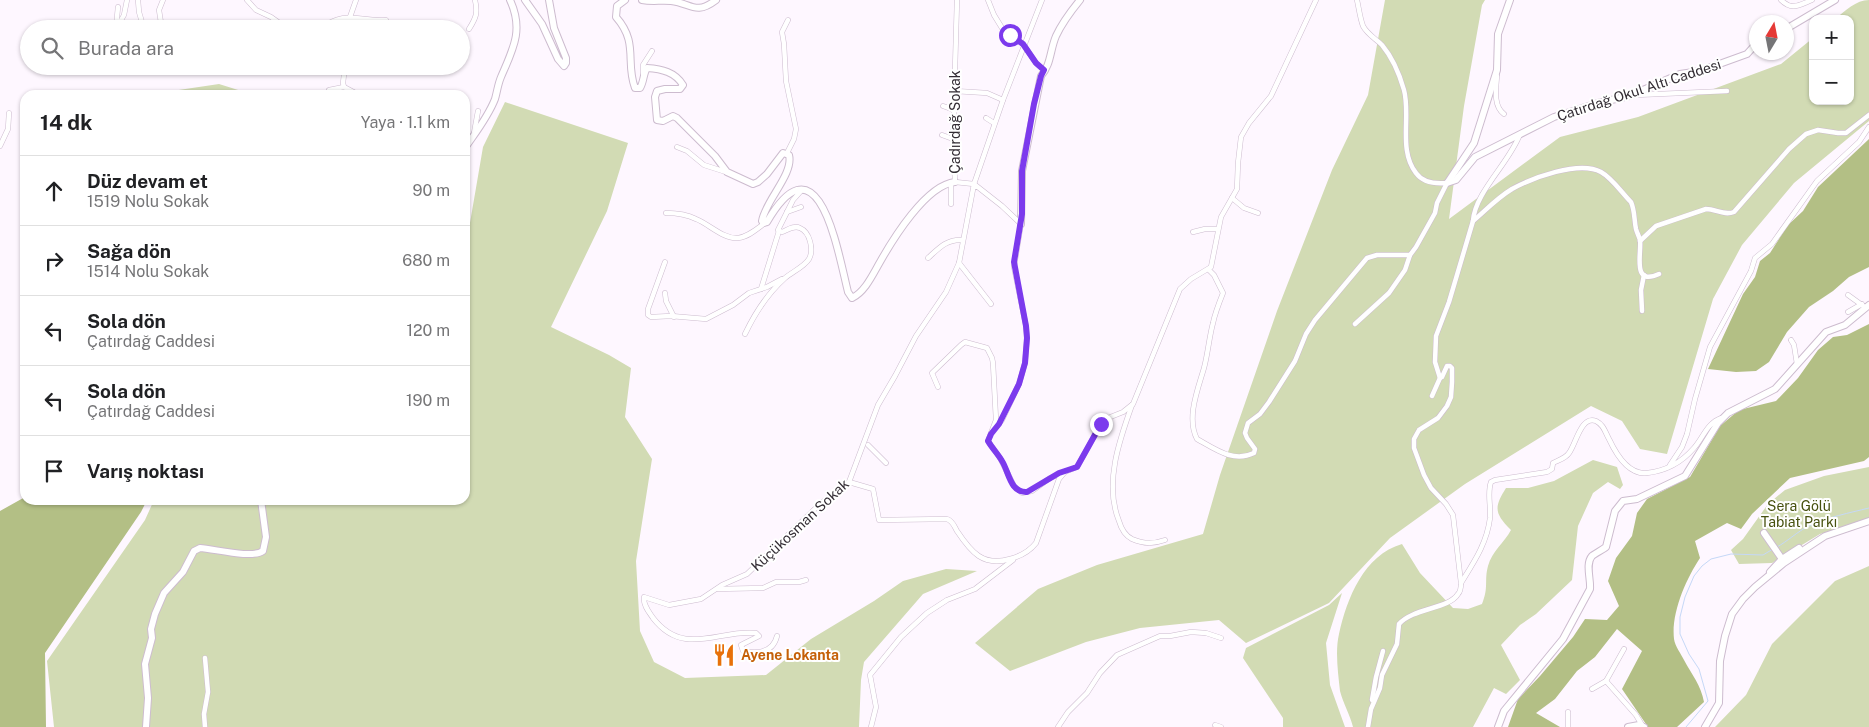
<!DOCTYPE html>
<html lang="tr">
<meta charset="utf-8">
<style>
body{margin:0;font-family:"Public Sans",sans-serif;background:#f2f2f2;color:#202124}
.controls{position:absolute;right:15px;top:15px;display:grid;overflow:hidden;border-radius:10px;box-shadow:0 1px 4px #0004}
.controls button{width:45px;height:45px;display:grid;place-items:center;padding:0;border:0;border-bottom:1px solid #e0e0e0;background:#fff;color:#202124;font:25px sans-serif}
.compass{position:absolute;left:1749px;top:15px;width:45px;height:45px;border-radius:50%;background:#fff;box-shadow:0 1px 4px #0004;rotate:10deg}
.stop{position:absolute;width:15px;height:15px;margin:-11px;border:4px solid #7c3aed;border-radius:50%;background:#fff}
.stop.end{background:#7c3aed;border-color:#fff;box-shadow:0 1px 5px #0008}
.list{margin:0;padding:0;list-style:none}
h2{display:flex;justify-content:space-between;align-items:center;height:65px;margin:0;padding:0 20px;font-size:21px}
h2 small{font-size:16px;font-weight:400;color:#757577}
.list li{display:grid;grid-template-columns:32px 1fr auto;gap:15px;align-items:center;box-sizing:border-box;height:70px;padding:0 20px;border-top:1px solid #e0e0e0}
.list b{display:block;font-size:19px;white-space:nowrap}
.list p{margin:0;font-size:16px;white-space:nowrap;color:#757577}
.list em{font-size:16px;font-style:normal;color:#757577}
.icon{flex:none;width:28px;height:28px;fill:none;stroke:currentColor;stroke-width:2;stroke-linecap:round;stroke-linejoin:round}
.map{position:relative;flex:none;width:1869px;height:727px;overflow:hidden}
.search{position:absolute;background:#fff;box-shadow:0 1px 4px #0004;left:20px;top:20px;width:450px;height:55px;display:flex;align-items:center;gap:12px;box-sizing:border-box;padding:0 18px;border-radius:28px;color:#757577;font-size:19px}
.panel{position:absolute;background:#fff;box-shadow:0 1px 4px #0004;left:20px;top:90px;width:450px;height:415px;border-radius:15px}
.map>svg:first-child{display:block}
.green{fill:#d2dbb4}
.forest{fill:#b3bf85}
.lines{fill:none;stroke-linecap:round;stroke-linejoin:round}
.stream{stroke:#c5d8f7;stroke-width:1}
.street-casing{stroke:#cdbccf;stroke-width:5.5}
.secondary-casing{stroke:#cdbccf;stroke-width:8}
.street{stroke:#fff;stroke-width:4.5}
.secondary{stroke:#fff;stroke-width:6}
.route{stroke:#7c3aed;stroke-width:6}
.labels{text-anchor:middle;dominant-baseline:central;stroke-width:4;stroke-linejoin:round;paint-order:stroke}
.street-label{font-size:14px;fill:#332d34;stroke:#fff}
.park-label{font-size:14px;fill:#47510f;stroke:#fff}
.food-label{font-size:14px;font-weight:bold;fill:#c56008;stroke:#fff;text-anchor:start}
</style>
<div class="map">
<svg width="1869" height="727" viewBox="0 0 1869 727">
<rect width="100%" height="100%" fill="#fef7ff"/>
<g class="green">
<path d="M1385,0h100l-3,5 -18,101 -15,113 111,-82 78,-20 143,-53 32,-26v63h37v-82h-15c10,-8 21,-19 34,-19v121l-75,62 -52,62 -29,54 -46,155 -27,-5 -18,-28 -31,-15 -126,78 -75,54 -61,65 -83,40 -27,-23 -79,8 -54,14 -76,29 -35,-28 63,-54 59,-24 106,-31 17,-59 57,-164 55,-141 36,-75z"/>
<path d="M219,84l35,11h-109z"/>
<path d="M505,102l123,41 -21,68 -56,116 58,28 22,13 -6,49 27,42 -16,102 4,70 14,31 31,16 81,-3 45,-36 63,-38 29,-20 43,-12 31,2 -54,23 -59,68 -3,18 -2,47h-805l-7,-66 98,-141 9,-20h311v-248l18,-105z"/>
<path d="M1593,460l24,7 6,18 -3,4 -12,-7 -15,11 -15,33 -6,54 -36,34 -16,11 -19,20 19,35 -14,14 -12,-6 -21,39h-120c-3,-12 -10,-24 -13,-36 -2,-18 -5,-40 -1,-57 8,-36 25,-79 63,-90l18,29 33,35 15,1 14,-5c7,-17 2,-23 6,-38 4,-15 16,-23 23,-36 -17,-17 -17,-23 -5,-42h22l26,-7z"/>
<path d="M1869,467v54l-49,13 -48,29 -33,1 -8,-14 12,-11 25,-35 17,-14 39,-14z"/>
<path d="M1869,566v161h-154l31,-32 26,-51 63,-63z"/>
<path d="M1342,593l-16,50 4,42 15,42h-62v-9l-40,-60 3,-10 83,-43z"/>
</g>
<g class="forest">
<path d="M1869,139v128l-20,10 -16,14 -24,16 -22,25 -18,30 -13,9 -20,1 -28,-3 35,-75 12,-17 5,-16 10,-8 18,-28 15,-14 15,-24z"/>
<path d="M1869,324v133l-5,4 -74,17 -38,36 -11,15 -14,-6 -32,18 5,17c-14,21 -29,55 -26,81 1,7 7,15 10,21 8,15 17,25 20,42l-27,25h-29l-26,-38 20,-38 -25,-22 -22,28 -18,14 -22,28 -19,14 24,14h-52l10,-28 22,-23 33,-39 12,-18 22,1 12,-14 -11,-25 8,-23 16,-22 5,-23 10,-14 43,-22 30,-51 19,-16 37,-9 22,-23 20,-28 15,-13 14,-2z"/>
<path d="M25,497v3h122l-6,12 -96,141 1,74h-46v-216z"/>
</g>
<g class="lines">
<g class="stream">
<path d="M1777,547c11,-6 21,-16 32,-21 19,-9 40,-13 60,-18"/>
<path d="M1686,727l22,-26 -9,-32 -10,-15 -9,-20v-17l5,-20 9,-21 8,-10 9,-7 20,-5 32,1 10,-6"/>
</g>
<defs>
<g id="street">
<path d="M138,0l1,12 5,17"/>
<path d="M247,0l9,10 15,7 17,12"/>
<path d="M957,0l-4,139 2,43 19,2 29,-84 39,-100"/>
<path d="M988,0l6,15 8,13 21,16 13,19 8,7"/>
<path d="M1357,0c2,9 3,18 6,26 4,8 13,13 19,19 10,12 18,31 22,45 7,26 -6,60 12,83 7,10 20,11 31,10"/>
<path d="M1781,0c11,11 18,5 31,0"/>
<path d="M116,27l2,-20"/>
<path d="M116,29l8,-14 3,-15"/>
<path d="M162,29l-3,-19 4,-10"/>
<path d="M320,29c26,-20 38,-7 66,-9"/>
<path d="M349,29l1,-12 6,-17"/>
<path d="M469,29c7,-11 9,-16 6,-29"/>
<path d="M130,66v2"/>
<path d="M345,66l-2,17 1,4 15,8"/>
<path d="M643,74v-9l9,-14"/>
<path d="M1497,76c-1,12 -4,30 7,38"/>
<path d="M329,90l15,-3"/>
<path d="M955,91l32,2 16,7"/>
<path d="M1636,95l91,-4"/>
<path d="M943,106l11,4"/>
<path d="M986,118l8,5"/>
<path d="M474,133l4,-22"/>
<path d="M942,135l11,4"/>
<path d="M0,146l8,-17 1,-16"/>
<path d="M677,147l10,4 17,14 22,7"/>
<path d="M787,153l7,-14 2,-10 -10,-48 -2,-37 -2,-12 6,-12"/>
<path d="M1232,198l12,10 14,5"/>
<path d="M951,204v-21"/>
<path d="M787,212l14,-5"/>
<path d="M666,213c11,0 20,1 30,6 13,5 27,20 42,19 10,-1 19,-9 27,-15"/>
<path d="M1473,221c12,-10 24,-23 39,-32 20,-11 67,-29 89,-17 11,6 21,21 30,30 4,9 3,18 5,27 1,4 3,7 4,11 2,12 -9,47 19,34"/>
<path d="M1193,232l12,-3h13"/>
<path d="M1640,241l16,-15 50,-17c10,0 18,7 28,3l55,-63 17,-15 12,-4 20,3h8l23,-18"/>
<path d="M928,258c11,-10 19,-19 34,-18"/>
<path d="M665,262l-17,47v6l3,2 20,-1 35,3 27,-14 16,-12 18,-6 15,-8"/>
<path d="M959,263l32,41"/>
<path d="M1209,270l5,5 9,18c-4,10 -8,20 -10,30 -4,15 -5,30 -9,45 -6,21 -18,50 -7,71 18,10 36,24 57,14l1,-4 -8,-11 -2,-5 3,-10 12,-9 9,-12 26,-41 11,-27 9,-14 52,-62 10,-3h33"/>
<path d="M761,289l18,-58"/>
<path d="M665,293l1,8 8,16"/>
<path d="M1848,295l18,13"/>
<path d="M1642,311l-1,-21 3,-15"/>
<path d="M1848,312l14,-8"/>
<path d="M1355,324l34,-31 16,-23 5,-15 6,-8 19,-34 2,-10 10,-20"/>
<path d="M745,334c10,-21 22,-40 40,-56 7,-6 19,-11 24,-19 5,-9 1,-27 -9,-31 -6,-3 -13,2 -18,4l-4,-2 15,-30 8,-9"/>
<path d="M1791,340l3,5 3,19"/>
<path d="M938,387l-6,-14 29,-28 4,-3 22,6 5,10 1,5 3,57 -8,21 12,17 14,28 8,7 10,-2 18,-13 27,-11 24,-43 7,-6 15,-6 10,-8 47,-115 11,-10 20,-12 10,-50 16,-28 1,-26 3,-26 8,-14 22,-27 45,-96"/>
<path d="M1432,396l8,-18 -5,-16 1,-26 13,-34 24,-81c2,-29 37,-59 47,-87"/>
<path d="M1132,405c-13,36 -28,79 -13,116 2,7 5,14 13,18 11,5 22,5 33,1"/>
<path d="M868,445l18,18"/>
<path d="M1670,465l12,-18 5,-13 8,-35 15,-52 41,-76 4,-13 17,-14 45,-63 42,-39 10,-15"/>
<path d="M849,482l24,7 6,31 68,-1c6,2 7,7 10,12 14,21 26,36 53,28 11,-3 19,-7 26,-16l23,-64 5,-6"/>
<path d="M1461,583c13,-21 26,-40 29,-65 1,-12 -3,-25 1,-36l4,-2 52,-8 5,-3 1,-6c6,-3 13,-5 16,-10 7,-9 12,-38 27,-32 8,4 9,11 13,18 7,15 20,36 38,34 18,-2 35,-11 47,-25 9,-10 13,-25 27,-30"/>
<path d="M717,589l46,-1 13,-6h23l7,-2"/>
<path d="M777,636c-4,17 -19,18 -34,15l-2,-6 18,-9 -3,-3c-37,-4 -72,25 -103,-15 -4,-6 -10,-13 -9,-21l25,8 32,-6 21,-14 25,-11 73,-70 29,-22 29,-77 17,-29 21,-40 30,-44 13,-29 15,-79 28,22 19,18 -7,43 12,59 1,12 -2,25 -6,21 -17,36 -11,13"/>
<path d="M1606,681l30,34 6,10"/>
<path d="M1592,689l14,-8 18,-32"/>
<path d="M1372,700l4,-23 7,-26"/>
<path d="M1215,725l6,2"/>
<path d="M205,727l-1,-13 4,-22 -3,-34"/>
<path d="M871,727l5,-20 -6,-32 31,-38 26,-24 20,-13 28,-11 38,-29"/>
<path d="M1058,727l10,-15 19,-19 13,-20 17,-18 43,-19h10l21,-4 15,1 15,5"/>
<path d="M1368,727l3,-18 9,-21 2,-13 15,-31 2,-20c14,-16 50,-15 59,-30 3,-3 3,-7 3,-11l-8,-68 -7,-11 -15,-16 -7,-13 -10,-27v-9l5,-9 19,-12 9,-12 4,-9 1,-15v-14l-2,-2h-3l-5,11 -2,1"/>
<path d="M1568,727v-15"/>
</g>
<g id="secondary">
<path d="M525,0l17,24 16,35 6,7 2,-3v-5l-12,-30 -5,-28"/>
<path d="M625,0l-8,6 -1,11c23,26 9,45 19,71h5c4,-6 3,-14 7,-20 15,1 28,4 36,17l-3,4h-15l-8,2 -2,6 2,23 6,1 10,-5 4,2 38,38 12,16 26,12 5,-2 9,-8 16,-21 6,2c5,19 -24,46 -27,66l1,2 4,-1c52,-90 71,31 81,70l4,6c13,-6 21,-24 28,-36 13,-23 46,-77 75,-80"/>
<path d="M642,0c10,2 19,0 29,1 20,2 24,15 45,-1"/>
<path d="M1786,29l49,-29"/>
<path d="M465,148c11,-16 23,-31 30,-49 2,-7 3,-15 6,-22 12,-28 23,-47 9,-77"/>
<path d="M1448,182l26,-39 23,-73 1,-36 12,-34"/>
<path d="M1447,183l9,-3 19,-23 79,-40 44,-14 31,-7 51,-22 20,-3 47,-17 9,-10"/>
<path d="M1021,224l1,-53 19,-95c10,-11 9,-26 15,-40 6,-13 15,-25 24,-36"/>
<path d="M1764,533l18,26"/>
<path d="M1770,572l12,-13 17,-11"/>
<path d="M146,727l2,-29 -3,-34 7,-26 -1,-9 4,-15 9,-21 19,-21 11,-21 6,-3c15,1 52,11 63,3l3,-14 -5,-37"/>
<path d="M1498,727l6,-16 59,-72 27,-50c1,-10 -5,-25 2,-33 4,-3 10,-6 14,-9l9,-36 8,-10 14,-2 48,-23 33,-53 10,-10 47,-24 51,-57 19,-7 24,-20"/>
<path d="M1628,727l11,-2 5,2"/>
<path d="M1705,727l14,-24 1,-42 5,-25 7,-22 11,-15 12,-12 29,-24 41,-27 44,-15"/>
</g>
</defs>
<use href="#street" class="street-casing"/>
<use href="#secondary" class="secondary-casing"/>
<use href="#street" class="street"/>
<use href="#secondary" class="secondary"/>
</g>
<g class="lines">
<path class="route" d="M1010,35l13,9 13,19 8,7 -3,6 -7,28 -12,67v43l-8,48 12,64 1,12 -2,25 -6,21 -20,40 -8,10 -3,7c4,7 10,13 14,20 7,11 8,32 25,31l32,-19 18,-6 24,-43"/>
</g>
<defs>
<symbol id="restaurant-bare" viewBox="-9 -9 18 18"><path d="M-5-6h1v4h1v-4h1v4h1v-4h1v5L-1.5 .5V6h-2V.5L-5-1ZM5-6V6H3V1.5H1.5Q1.5-4 5-6Z" fill="#e8710a" stroke="#fff" stroke-width="2.5" paint-order="stroke"/></symbol>
</defs>
<g fill-rule="evenodd">
<use href="#restaurant-bare" x="708" y="639" width="32" height="32"/>
</g>
<g class="labels">
<g class="street-label">
<text transform="translate(1639 90) rotate(-18)">Çatırdağ Okul Altı Caddesi</text>
<text transform="translate(955 122) rotate(-90)">Çadırdağ Sokak</text>
<text transform="translate(800 525) rotate(-43)">Küçükosman Sokak</text>
</g>
<g class="park-label">
<text x="1799" y="506">Sera Gölü<tspan x="1799" dy="16">Tabiat Parkı</tspan></text>
</g>
<g class="food-label">
<text x="741" y="655">Ayene Lokanta</text>
</g>
</g>
</svg>
<div class="controls">
<button>+</button>
<button>−</button>
</div>
<svg class="compass" viewBox="-18 -18 36 36"><path d="M0-13l5 13h-10z" fill="#e53935"/><path d="M0 13l5-13h-10z" fill="#757577"/></svg>
<div class="stop" style="left:1010px;top:35px"></div>
<div class="stop end" style="left:1101px;top:424px"></div>
<div class="search"><svg class="icon" aria-label="search" viewBox="0 0 24 24"><circle cx="10" cy="10" r="6"/><path d="M15 15l6 6"/></svg>Burada ara</div>
<section class="panel">
<h2>14 dk<small>Yaya · 1.1 km</small></h2>
<ul class="list">
<li><svg class="icon" aria-label="ahead" viewBox="0 0 24 24"><path d="M12 20V5M6 11l6-6 6 6"/></svg><div><b>Düz devam et</b><p>1519 Nolu Sokak</p></div><em>90 m</em></li>
<li><svg class="icon" aria-label="right" viewBox="0 0 24 24"><path d="M7 20v-9h11M14 6l5 5-5 5"/></svg><div><b>Sağa dön</b><p>1514 Nolu Sokak</p></div><em>680 m</em></li>
<li><svg class="icon" aria-label="left" viewBox="0 0 24 24"><path d="M17 20v-9H6M10 6l-5 5 5 5"/></svg><div><b>Sola dön</b><p>Çatırdağ Caddesi</p></div><em>120 m</em></li>
<li><svg class="icon" aria-label="left" viewBox="0 0 24 24"><path d="M17 20v-9H6M10 6l-5 5 5 5"/></svg><div><b>Sola dön</b><p>Çatırdağ Caddesi</p></div><em>190 m</em></li>
<li><svg class="icon" aria-label="arrive" viewBox="0 0 24 24"><path d="M6 21V4h12l-3 4 3 4H6"/></svg><div><b>Varış noktası</b></div></li>
</ul>
</section>
</div>
